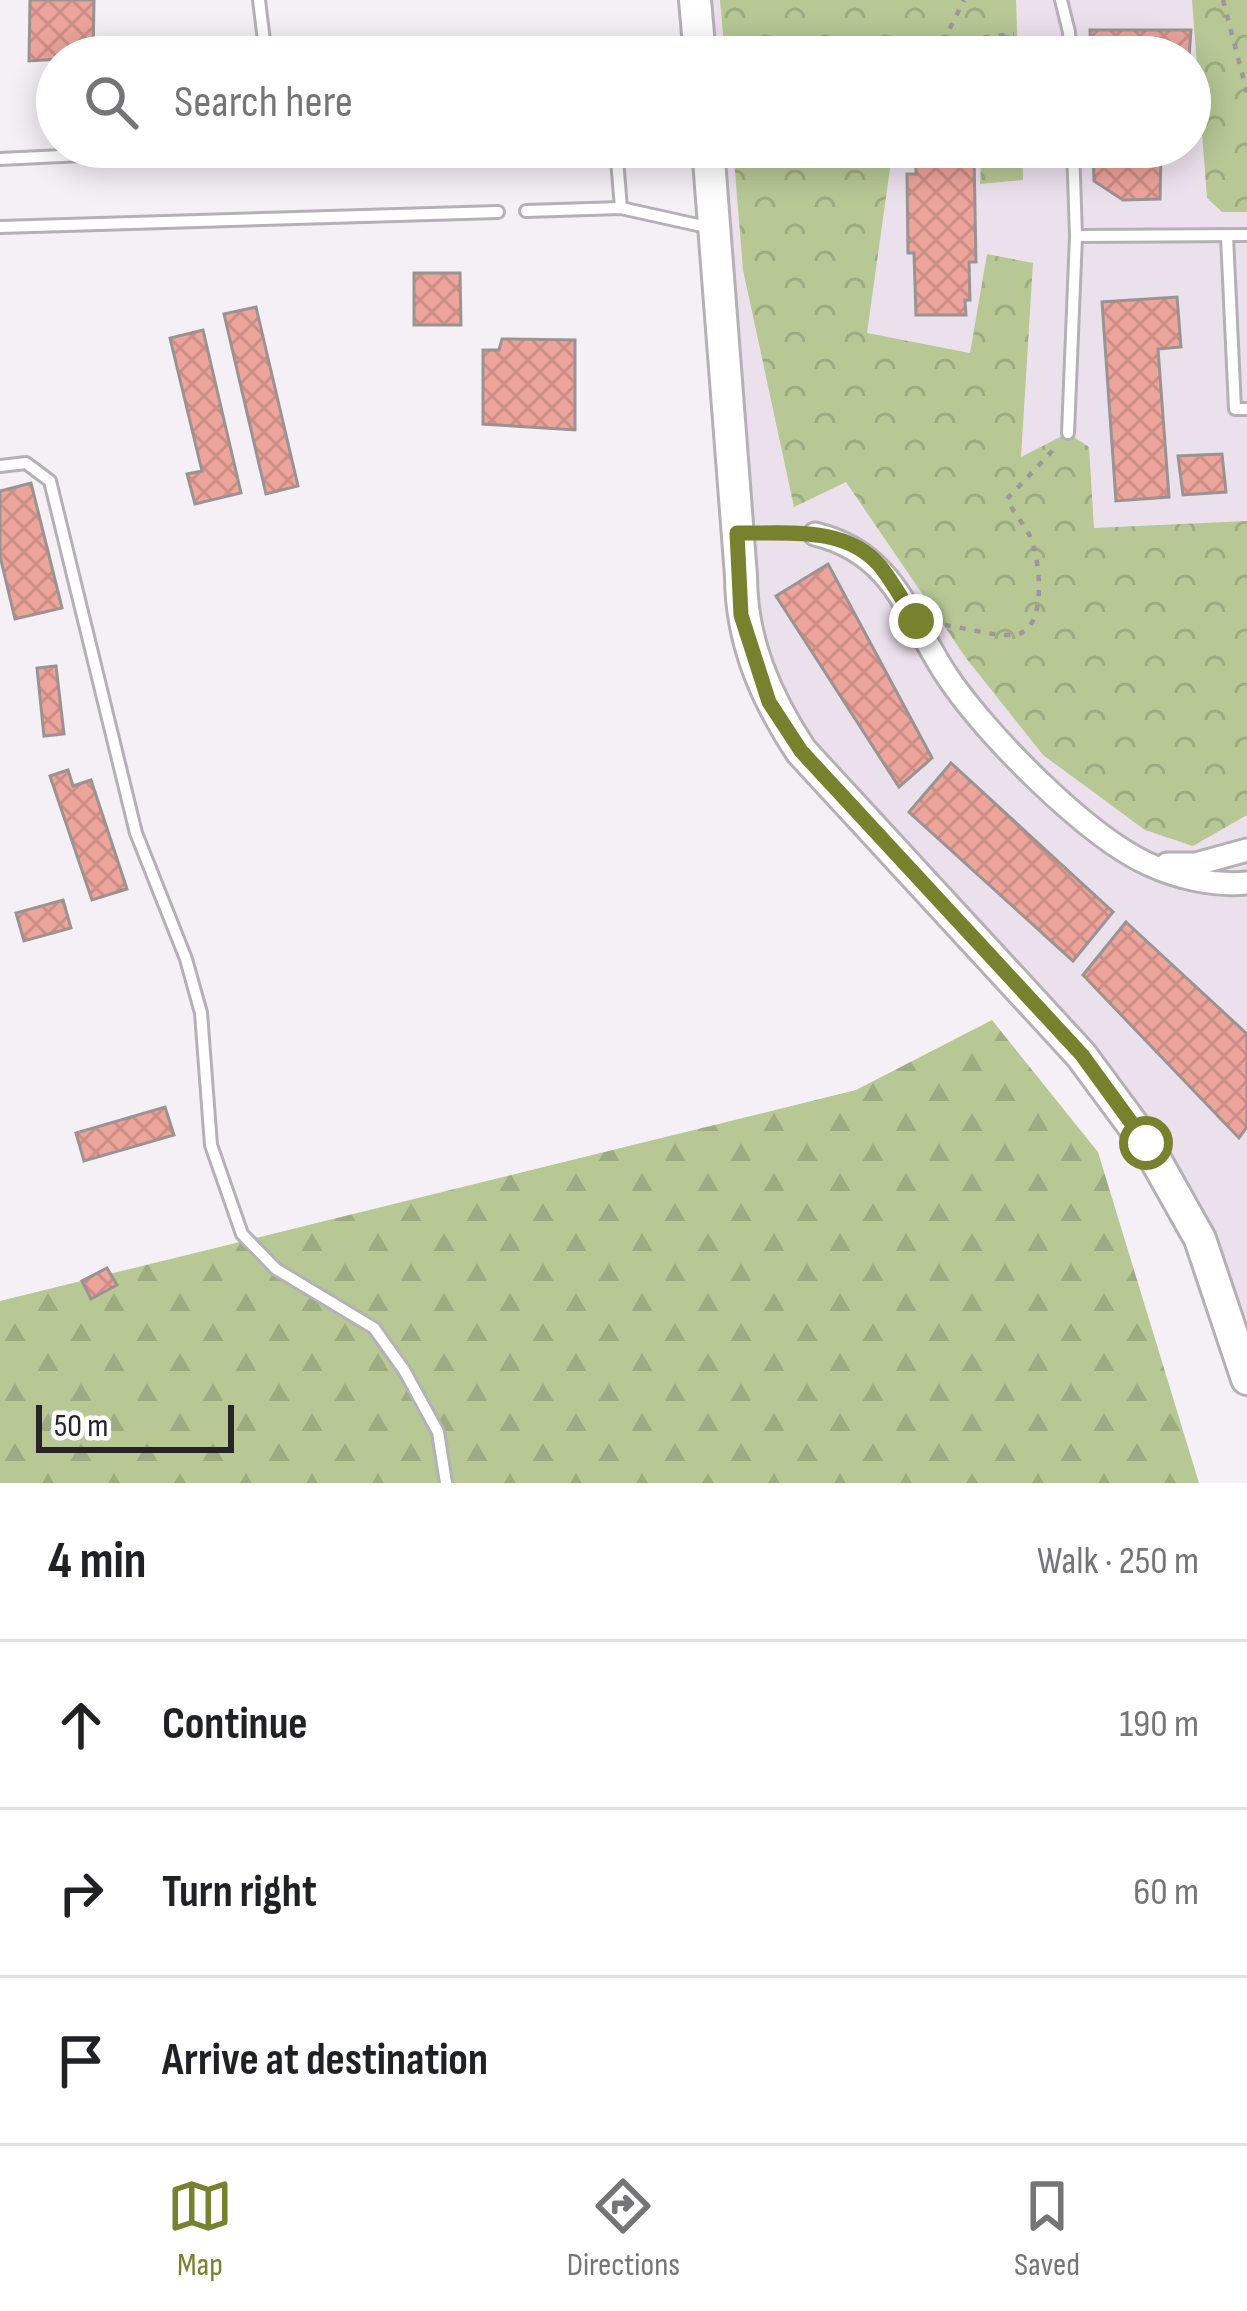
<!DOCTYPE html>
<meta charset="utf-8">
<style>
body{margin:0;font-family:"Sofia Sans Condensed",sans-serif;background:#f2f2f2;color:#202124}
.scale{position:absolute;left:36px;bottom:30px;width:198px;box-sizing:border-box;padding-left:12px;border:6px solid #262426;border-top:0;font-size:33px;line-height:42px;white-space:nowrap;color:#262426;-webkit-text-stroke:9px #fff;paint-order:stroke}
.stop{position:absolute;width:36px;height:36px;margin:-27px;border:9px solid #77822f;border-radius:50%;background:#fff}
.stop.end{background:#77822f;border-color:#fff;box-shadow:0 3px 12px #0008}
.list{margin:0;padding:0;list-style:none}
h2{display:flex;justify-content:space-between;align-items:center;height:156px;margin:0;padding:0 48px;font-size:51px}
h2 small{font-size:39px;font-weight:400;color:#757577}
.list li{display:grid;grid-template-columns:78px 1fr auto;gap:36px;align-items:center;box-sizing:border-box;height:168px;padding:0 48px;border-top:3px solid #e0e0e0}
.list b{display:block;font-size:45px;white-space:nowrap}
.list em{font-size:39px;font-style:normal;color:#757577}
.icon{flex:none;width:66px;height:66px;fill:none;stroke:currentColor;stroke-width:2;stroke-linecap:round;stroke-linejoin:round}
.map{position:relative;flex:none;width:1247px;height:1483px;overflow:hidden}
.search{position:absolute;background:#fff;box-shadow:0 6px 30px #0003;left:36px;right:36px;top:36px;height:132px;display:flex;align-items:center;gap:30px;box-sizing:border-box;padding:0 42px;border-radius:66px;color:#757577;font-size:45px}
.sheet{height:660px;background:#fff}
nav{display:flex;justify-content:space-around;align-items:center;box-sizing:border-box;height:168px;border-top:3px solid #e0e0e0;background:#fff;font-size:33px;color:#757577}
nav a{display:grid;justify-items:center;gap:6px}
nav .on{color:#77822f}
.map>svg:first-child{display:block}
.built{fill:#ebe1ed}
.forest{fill:url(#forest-firs)}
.park{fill:url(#park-crowns)}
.building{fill:url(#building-cross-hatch);stroke:#9b9392;stroke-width:3}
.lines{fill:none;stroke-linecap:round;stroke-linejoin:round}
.lane-casing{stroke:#b4b0b5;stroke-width:16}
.street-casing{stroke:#b4b0b5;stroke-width:27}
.secondary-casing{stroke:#b4b0b5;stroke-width:36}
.path{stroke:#9b979c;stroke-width:4.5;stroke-dasharray:6 9;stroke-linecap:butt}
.lane{stroke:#fff;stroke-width:10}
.street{stroke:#fff;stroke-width:21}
.secondary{stroke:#fff;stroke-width:30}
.route{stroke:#77822f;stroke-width:15}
</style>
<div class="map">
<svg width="1247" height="1483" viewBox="0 0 1247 1483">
<defs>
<pattern id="forest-firs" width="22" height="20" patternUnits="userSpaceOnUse" patternTransform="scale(3)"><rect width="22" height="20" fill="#b7c895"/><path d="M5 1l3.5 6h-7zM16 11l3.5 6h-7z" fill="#9dac80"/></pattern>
<pattern id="park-crowns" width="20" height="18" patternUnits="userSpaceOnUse" patternTransform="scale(3)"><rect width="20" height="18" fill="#b7c895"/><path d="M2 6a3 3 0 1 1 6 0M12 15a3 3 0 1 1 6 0" fill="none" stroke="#9dac80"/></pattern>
<pattern id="building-cross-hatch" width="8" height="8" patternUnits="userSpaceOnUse" patternTransform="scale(3)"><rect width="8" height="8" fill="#eda49b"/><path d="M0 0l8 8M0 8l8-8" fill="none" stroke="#cb8d85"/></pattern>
</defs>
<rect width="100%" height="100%" fill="#f4f0f6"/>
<path class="built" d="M691,0h556v1400l-101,-257 -377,-441 -41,-85 -28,-470h490v-90h-496z"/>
<path class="forest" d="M992,1020l106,132 101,331h-1199v-182l856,-211z"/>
<g class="park">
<path d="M720,0h296l2,57h-293z"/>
<path d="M1192,0h55v212h-25l-15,-14z"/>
<path d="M733,147h160l-26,186 103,20 17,-99 46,9 -12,194 47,-24 21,14 5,81 153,-7v294l-54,31 -48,-16 -102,-75 -77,-97 -120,-176 -52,25 -51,-237z"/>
<path d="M982,147h40l1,33 -43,4z"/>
</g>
<g class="building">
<path d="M30,0h64l-1,57 -64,4z"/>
<path d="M1090,30h101l-2,27h-98z"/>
<path d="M916,147h54v9h4l2,106h-7l1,38h-5l1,15h-50l-2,-62h-6l-1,-79h9z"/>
<path d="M1093,147h50v3l18,2 -1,47 -37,1 -29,-19z"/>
<path d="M414,273h46l1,52h-47z"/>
<path d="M1177,297l4,50 -23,2 11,148 -53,4 -14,-199z"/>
<path d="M256,307l42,179 -32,8 -42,-180z"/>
<path d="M203,330l38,163 -46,11 -8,-30 15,-3 -32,-133z"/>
<path d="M502,339l73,1v90l-92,-6v-74h16z"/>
<path d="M1222,454l4,38 -43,3 -5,-39z"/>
<path d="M31,483l31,125 -47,11 -15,-63v-65z"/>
<path d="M828,564l104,194 -33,29 -123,-191z"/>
<path d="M56,666l8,68 -20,2 -7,-68z"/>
<path d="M951,763l162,149 -40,49 -164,-149z"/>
<path d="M68,770l5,16 18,-6 36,109 -35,11 -42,-124z"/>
<path d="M63,900l8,28 -47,13 -8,-28z"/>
<path d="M1126,922l121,112v93l-8,11 -156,-163z"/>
<path d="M165,1107l9,28 -90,26 -8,-28z"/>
<path d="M107,1268l10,17 -26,14 -9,-18z"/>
</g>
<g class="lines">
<defs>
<g id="lane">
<path d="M259,0l7,57"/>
<path d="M1061,0l8,32 1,25"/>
<path d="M616,147l5,61"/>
<path d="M0,159l248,-12"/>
<path d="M526,211l95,-3 90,20"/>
<path d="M0,227l498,-15"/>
<path d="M1076,236l171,-1"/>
<path d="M1227,236l8,173h12"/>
<path d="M1068,433l8,-197 -3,-89"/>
<path d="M0,466l26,-3 24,18 86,352 50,126 15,54 10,132 31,89 34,35 98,59 30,42 34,62 8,51"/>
</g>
<g id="street">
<path d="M815,534c79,19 92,81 132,142 39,58 138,159 201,188 30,14 66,22 99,19"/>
<path d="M1167,864h29l51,-14"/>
</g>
<g id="secondary">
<path d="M695,0l5,57"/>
<path d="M708,147l33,429c0,65 25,122 60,175l280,304 65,88 54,96 47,140"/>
</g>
</defs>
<use href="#lane" class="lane-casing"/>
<use href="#street" class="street-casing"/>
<use href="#secondary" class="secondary-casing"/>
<g class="path">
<path d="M1223,0l24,92"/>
<path d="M943,42l21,-42"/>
<path d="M931,57l12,-15 71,-8"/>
<path d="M739,166l98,-19"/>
<path d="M767,534h24"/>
<path d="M945,625c21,3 46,11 68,10 35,-2 27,-71 19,-94 -5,-14 -18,-27 -25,-42l48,-51"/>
</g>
<use href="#lane" class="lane"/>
<use href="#street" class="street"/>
<use href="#secondary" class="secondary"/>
</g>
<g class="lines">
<path class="route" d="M916,621c-12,-18 -23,-39 -36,-55 -35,-41 -95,-32 -143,-33l4,82 28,87 32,49 281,304 64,88"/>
</g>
</svg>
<div class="scale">50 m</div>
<div class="stop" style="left:1146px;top:1143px"></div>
<div class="stop end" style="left:916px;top:621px"></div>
<div class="search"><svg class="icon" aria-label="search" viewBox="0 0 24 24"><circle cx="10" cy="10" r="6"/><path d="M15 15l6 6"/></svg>Search here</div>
</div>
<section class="sheet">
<h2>4 min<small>Walk · 250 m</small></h2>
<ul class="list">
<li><svg class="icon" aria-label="ahead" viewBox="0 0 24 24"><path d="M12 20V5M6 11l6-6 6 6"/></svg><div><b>Continue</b></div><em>190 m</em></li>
<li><svg class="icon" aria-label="right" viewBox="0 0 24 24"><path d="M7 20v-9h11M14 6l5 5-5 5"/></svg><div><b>Turn right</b></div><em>60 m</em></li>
<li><svg class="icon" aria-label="arrive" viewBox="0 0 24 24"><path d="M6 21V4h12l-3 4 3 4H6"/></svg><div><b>Arrive at destination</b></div></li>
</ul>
</section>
<nav>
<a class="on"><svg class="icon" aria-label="map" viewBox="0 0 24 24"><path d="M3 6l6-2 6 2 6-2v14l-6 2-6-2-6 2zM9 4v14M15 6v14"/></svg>Map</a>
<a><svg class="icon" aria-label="directions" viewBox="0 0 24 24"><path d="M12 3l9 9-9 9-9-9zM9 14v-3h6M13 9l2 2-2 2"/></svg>Directions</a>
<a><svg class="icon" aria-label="saved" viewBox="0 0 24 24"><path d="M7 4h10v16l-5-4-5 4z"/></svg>Saved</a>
</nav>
